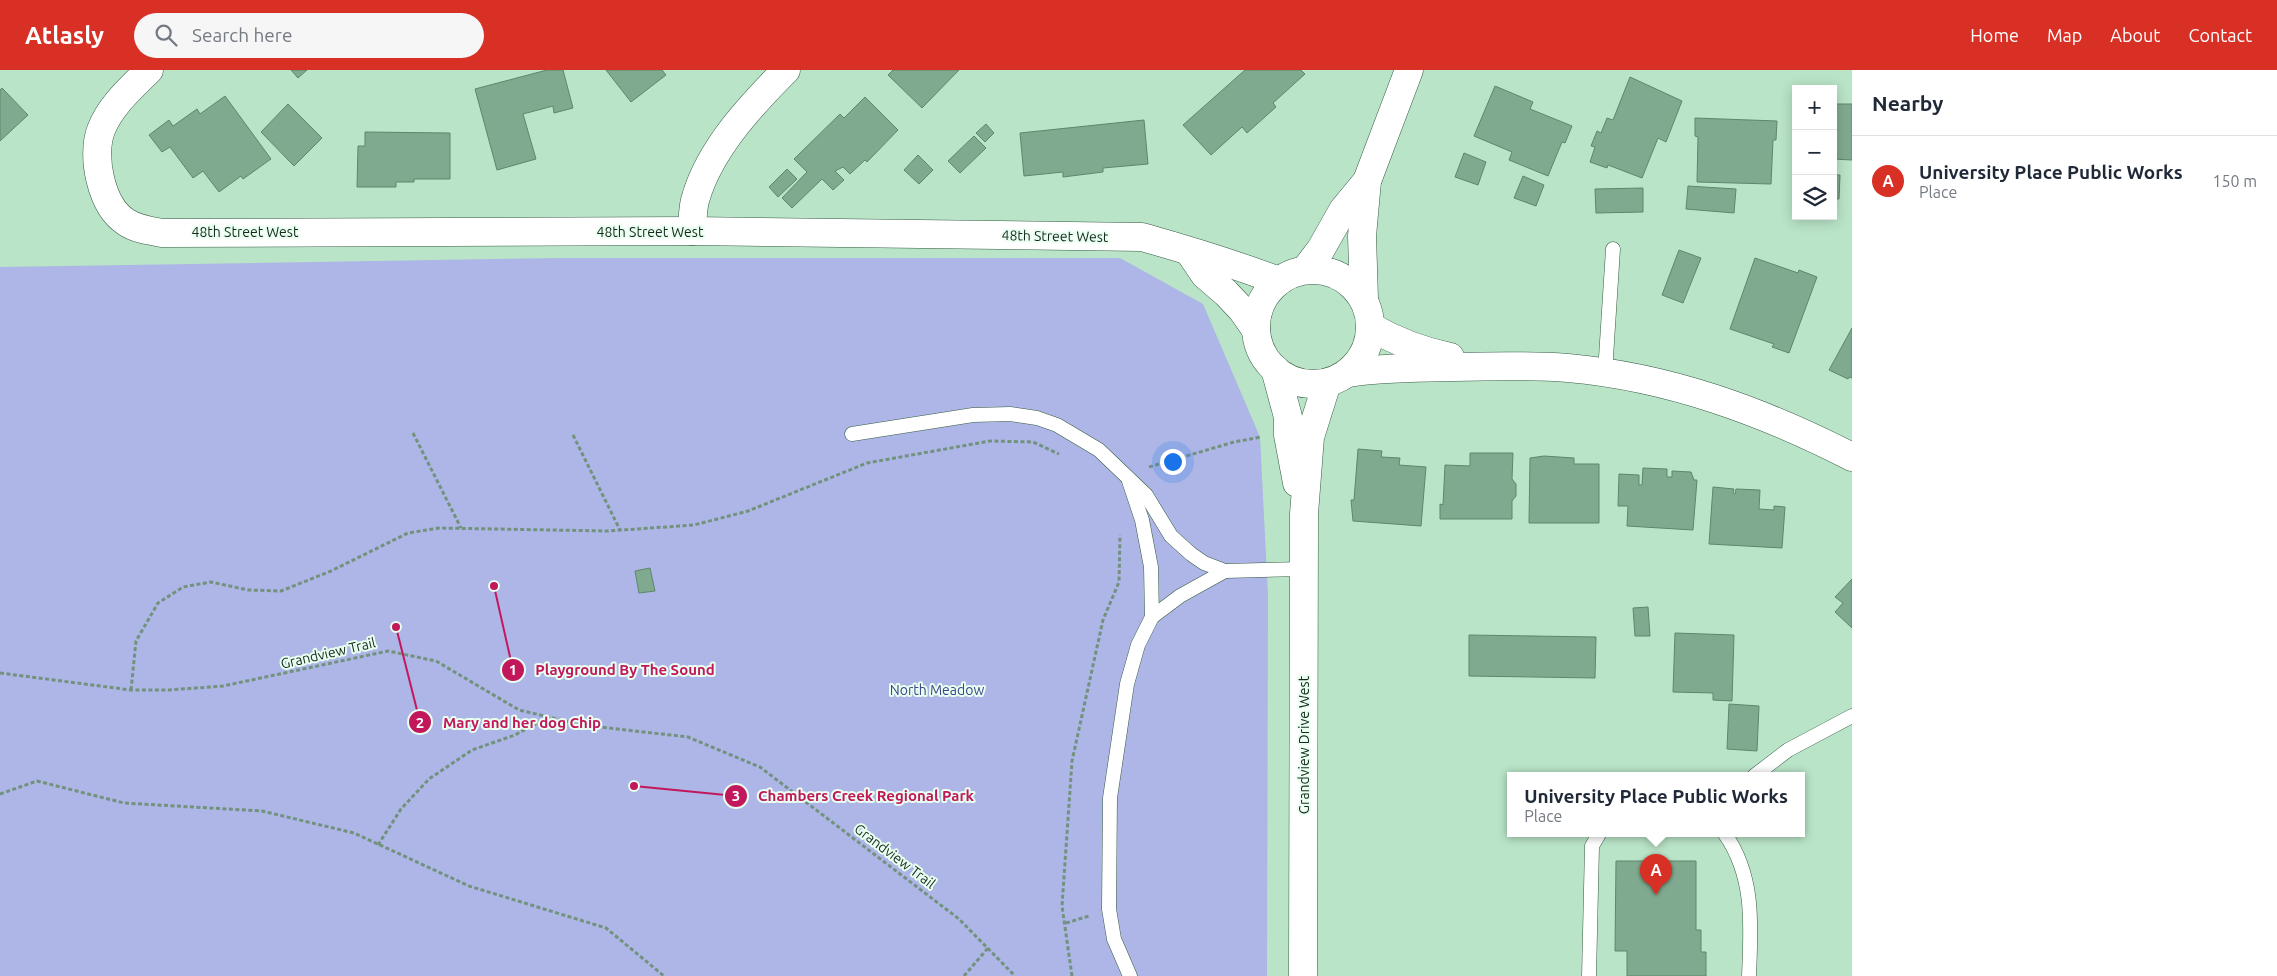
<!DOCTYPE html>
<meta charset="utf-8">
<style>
body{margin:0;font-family:Ubuntu,sans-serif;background:#f6f6f7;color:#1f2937}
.controls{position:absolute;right:15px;top:15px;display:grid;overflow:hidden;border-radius:0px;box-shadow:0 2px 12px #0003}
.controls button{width:45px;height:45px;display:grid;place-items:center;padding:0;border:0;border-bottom:1px solid #e0e1e3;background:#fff;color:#1f2937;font:25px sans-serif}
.you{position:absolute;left:1172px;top:391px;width:18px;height:18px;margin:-12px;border:4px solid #fff;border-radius:50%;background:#1a73e8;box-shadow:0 0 0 8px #1a73e833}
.badge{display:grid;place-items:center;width:32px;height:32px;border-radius:50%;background:#d93025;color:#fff;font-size:16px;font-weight:700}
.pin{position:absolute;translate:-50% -41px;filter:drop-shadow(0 1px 2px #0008)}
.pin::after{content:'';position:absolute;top:26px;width:18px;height:15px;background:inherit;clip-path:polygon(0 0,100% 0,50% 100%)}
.popup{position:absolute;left:1507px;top:702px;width:298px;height:65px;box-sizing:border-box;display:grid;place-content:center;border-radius:0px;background:#fff;filter:drop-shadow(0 1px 4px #0005);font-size:16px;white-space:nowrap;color:#747a83}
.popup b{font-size:19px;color:#1f2937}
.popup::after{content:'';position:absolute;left:50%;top:100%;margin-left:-10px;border:10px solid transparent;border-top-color:#fff}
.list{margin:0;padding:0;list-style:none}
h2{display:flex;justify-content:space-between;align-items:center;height:65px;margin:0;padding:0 20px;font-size:21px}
h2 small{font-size:16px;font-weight:400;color:#747a83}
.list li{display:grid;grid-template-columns:32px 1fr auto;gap:15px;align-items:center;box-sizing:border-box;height:90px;padding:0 20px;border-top:1px solid #e0e1e3}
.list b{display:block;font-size:19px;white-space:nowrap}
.list p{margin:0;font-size:16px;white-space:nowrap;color:#747a83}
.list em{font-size:16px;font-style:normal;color:#747a83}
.icon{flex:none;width:28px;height:28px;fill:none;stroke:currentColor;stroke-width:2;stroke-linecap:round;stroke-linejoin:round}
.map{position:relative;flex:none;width:1852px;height:906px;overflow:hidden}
header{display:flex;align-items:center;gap:30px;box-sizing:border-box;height:70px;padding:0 25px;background:#d93025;color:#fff}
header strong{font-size:24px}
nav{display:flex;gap:28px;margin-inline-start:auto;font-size:18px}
.search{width:350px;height:45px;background:#f6f6f7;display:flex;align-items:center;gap:12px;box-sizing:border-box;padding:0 18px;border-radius:28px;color:#747a83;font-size:19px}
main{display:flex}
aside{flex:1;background:#fff}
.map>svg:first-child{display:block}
.park{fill:#adb6e6}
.building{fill:#80aa8f;stroke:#5e866c}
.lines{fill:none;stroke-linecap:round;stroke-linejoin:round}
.service-casing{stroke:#355c44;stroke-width:15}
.minor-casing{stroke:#355c44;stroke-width:29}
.tertiary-casing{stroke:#355c44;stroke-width:29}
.path{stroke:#73927e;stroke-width:3;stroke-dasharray:4 2.5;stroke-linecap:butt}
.service{stroke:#fff;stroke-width:14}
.minor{stroke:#fff;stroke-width:28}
.tertiary{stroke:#fff;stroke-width:28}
.labels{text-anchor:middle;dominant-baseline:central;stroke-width:4;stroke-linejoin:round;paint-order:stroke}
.street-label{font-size:14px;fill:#18281e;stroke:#e9fff0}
.park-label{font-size:14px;fill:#3e458a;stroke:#e9fff0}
.leader{fill:none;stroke:#c2185b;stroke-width:2}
.callout-dot{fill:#c2185b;stroke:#e9fff0;stroke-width:2}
.mark-label{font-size:15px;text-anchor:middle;font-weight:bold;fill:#fff}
.callout-label{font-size:15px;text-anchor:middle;font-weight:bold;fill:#c2185b;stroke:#e9fff0;stroke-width:4;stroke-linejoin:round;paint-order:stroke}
</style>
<header>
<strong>Atlasly</strong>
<div class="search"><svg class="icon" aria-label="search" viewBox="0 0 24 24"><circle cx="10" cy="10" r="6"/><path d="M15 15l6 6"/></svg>Search here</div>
<nav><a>Home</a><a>Map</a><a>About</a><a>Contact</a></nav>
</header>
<main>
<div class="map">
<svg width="1852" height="906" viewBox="0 0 1852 906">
<rect width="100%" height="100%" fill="#b9e4c7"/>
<path class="park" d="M562,188h558l83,46 57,133 8,158 -1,381h-1267v-709z"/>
<g class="building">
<path d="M291,0h16l-9,8z"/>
<path d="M547,0h16l10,38 -19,5 -1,-7 -30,8 13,45 -39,11 -22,-81z"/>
<path d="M606,0h56l4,5 -35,27z"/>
<path d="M893,0h66l-37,38 -34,-33z"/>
<path d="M1245,0h56l4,4 -32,29 3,4 -29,26 -5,-6 -31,28 -28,-30z"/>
<path d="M1630,7l52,24 -16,41 -8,-4 -16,40 -34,-13 -1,3 -17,-6 5,-15 -4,-1 6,-15 4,2 6,-15 6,2z"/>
<path d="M1495,16l38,16 -3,7 42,17 -7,17 -3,-1 -14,34 -39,-16 3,-8 -38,-16z"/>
<path d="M2,18l26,27 -28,26v-51z"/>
<path d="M225,26l46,63 -28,20 -2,-3 -22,16 -16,-21 -10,7 -23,-31 -8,5 -13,-17 20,-15 4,6 24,-17 3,5z"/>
<path d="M865,27l33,33 -31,32 -2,-2 -15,14 -7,-7 -8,4 9,9 -11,10 -11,-11 -30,29 -10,-10 25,-26 -13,-13 46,-45 4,4z"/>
<path d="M288,34l34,34 -28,28 -33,-34z"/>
<path d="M1833,34h19v56l-19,-1z"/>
<path d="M1695,48l82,3 -1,19h-3l-2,44 -74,-2 1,-45 -3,-1z"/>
<path d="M1144,50l4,44 -45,4v4l-40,5v-5l-39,4 -4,-43z"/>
<path d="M986,54l8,9 -9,9 -9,-9z"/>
<path d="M365,62l85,1v46h-36v3h-18v5h-39l1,-41h7z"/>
<path d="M974,66l12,12 -26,25 -12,-12z"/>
<path d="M1464,83l22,9 -8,23 -23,-8z"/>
<path d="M918,85l15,15 -14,14 -15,-14z"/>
<path d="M787,99l10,10 -19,18 -9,-10z"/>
<path d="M1833,105h7l-1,24h-6z"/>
<path d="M1523,106l21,9 -8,21 -22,-8z"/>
<path d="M1688,116l48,3 -2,24 -48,-4z"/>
<path d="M1643,118v24l-47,1 -1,-24z"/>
<path d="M1679,180l22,8 -18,45 -21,-8z"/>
<path d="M1755,188l43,15 1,-3 18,7 -28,76 -17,-6 2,-3 -44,-15z"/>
<path d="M1852,258v50l-3,-1 -1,2 -19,-9z"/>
<path d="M1358,379l24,2 -1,6 19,1 -1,7 27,2 -5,59 -68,-5 -2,-21h3z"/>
<path d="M1470,383h43l-1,26 4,5v12l-4,5v18h-72v-15l3,1 2,-40 25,1z"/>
<path d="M1544,386l30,2v6h25v59h-70l1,-65z"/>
<path d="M1643,398l24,1v8h5v-6l19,1 3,8h3l-4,50 -66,-4 1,-20h-10l1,-32 20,1v10h3z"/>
<path d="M1713,417l21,2 -1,4 2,1 1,-5 24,1 -1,19 15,1v-4l11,1 -3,41 -73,-4z"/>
<path d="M650,498l5,23 -16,2 -4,-22z"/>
<path d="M1852,509v49l-17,-16 8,-9 -8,-6z"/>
<path d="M1648,537l2,29h-15l-2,-28z"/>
<path d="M1675,563l59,2 -2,66 -19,-1v-7l-40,-1z"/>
<path d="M1469,565l127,2 -1,41 -126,-2z"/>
<path d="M1729,634l30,2 -2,45 -30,-2z"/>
<path d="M1616,791h80v69h5v22h5v24h-79v-25h-12z"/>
</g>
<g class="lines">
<defs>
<g id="service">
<path d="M1605,303l8,-124"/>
<path d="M852,364l121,-19 37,-1 27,4 20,7 42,25 47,45 25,41 20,18 13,9 21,8 79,-2"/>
<path d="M1129,411l13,39 9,47 1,50"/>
<path d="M1754,706l34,-26 64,-34"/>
<path d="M1725,764c30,43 26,92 24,142"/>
<path d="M1130,906l-16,-37 -5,-30 1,-111 17,-114 11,-39 14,-28 28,-21 45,-25"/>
<path d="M1589,906l3,-130 7,-12"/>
</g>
<g id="minor">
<path d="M149,0c-18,18 -39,36 -48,60 -10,26 0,76 25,92 10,7 24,9 36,11l530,-2 450,6c46,13 92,27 137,44"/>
<path d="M692,161c1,-10 0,-23 4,-34 14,-48 55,-92 90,-127"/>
<path d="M1190,183l15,22 21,18 16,17 14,20"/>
<path d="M1371,257c26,15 50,24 79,30"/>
<path d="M1348,303c35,-6 71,-5 106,-6 38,-1 76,-2 114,1 101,9 194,43 284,89"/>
</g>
<g id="tertiary">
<path d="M1305,200l16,-21 22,-39 24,-29"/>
<circle cx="1313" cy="257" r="57"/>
<path d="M1364,229l-2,-63 5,-55 42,-111"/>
<path d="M1275,299l13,48v18l9,48"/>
<path d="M1303,906l1,-462 6,-77 17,-54"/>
</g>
</defs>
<use href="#service" class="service-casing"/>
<use href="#minor" class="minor-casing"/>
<use href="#tertiary" class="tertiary-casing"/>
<g class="path">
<path d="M413,363l48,95"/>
<path d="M573,365l47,95"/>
<path d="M1149,397l85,-25 27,-5"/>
<path d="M0,603l131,17h38l54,-4 165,-35 48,10 83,49 64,15 105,12 72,30 199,152 56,57"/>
<path d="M131,620l5,-49 22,-38 25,-16 28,-5 37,8 33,1 50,-20 77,-38 31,-5 169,3 86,-6 54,-14 119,-48 123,-22 43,1 26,12"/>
<path d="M0,724l37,-13 87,22 138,8 92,22 115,53 137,42 58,48"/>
<path d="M378,775l23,-36 28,-30 43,-29 43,-15 33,-18"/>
<path d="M1066,853l23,-7"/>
<path d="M964,906l24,-28"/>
<path d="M1072,906l-10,-70 10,-145 31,-141 16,-38 1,-47"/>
</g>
<use href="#service" class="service"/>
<use href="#minor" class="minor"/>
<use href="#tertiary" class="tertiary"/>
</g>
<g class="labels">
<g class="street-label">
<text x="245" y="162">48th Street West</text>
<text x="650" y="162">48th Street West</text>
<text transform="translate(1055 166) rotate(1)">48th Street West</text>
<text transform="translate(328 583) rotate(-13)">Grandview Trail</text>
<text transform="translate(1304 675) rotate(-90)">Grandview Drive West</text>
<text transform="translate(895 786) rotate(37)">Grandview Trail</text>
</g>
<g class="park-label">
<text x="937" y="620">North Meadow</text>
</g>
</g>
<path class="leader" d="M494 516L513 600M396 557L420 652M634 716L736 726"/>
<g class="callout-dot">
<circle cx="494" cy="516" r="5"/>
<circle cx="396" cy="557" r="5"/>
<circle cx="634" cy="716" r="5"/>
<circle cx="513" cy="600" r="12"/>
<circle cx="420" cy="652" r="12"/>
<circle cx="736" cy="726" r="12"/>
</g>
<g class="mark-label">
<text x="513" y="605">1</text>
<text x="420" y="658">2</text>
<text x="736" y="731">3</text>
</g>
<g class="callout-label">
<text x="625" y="605">Playground By The Sound</text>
<text x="522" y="658">Mary and her dog Chip</text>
<text x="866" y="731">Chambers Creek Regional Park</text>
</g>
</svg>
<div class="controls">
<button>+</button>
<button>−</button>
<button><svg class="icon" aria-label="layers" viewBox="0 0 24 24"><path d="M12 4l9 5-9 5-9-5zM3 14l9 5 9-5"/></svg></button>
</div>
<div class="you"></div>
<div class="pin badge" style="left:1656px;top:825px">A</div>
<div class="popup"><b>University Place Public Works</b>Place</div>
</div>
<aside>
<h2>Nearby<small></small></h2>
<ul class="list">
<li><span class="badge">A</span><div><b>University Place Public Works</b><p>Place</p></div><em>150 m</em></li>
</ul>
</aside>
</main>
